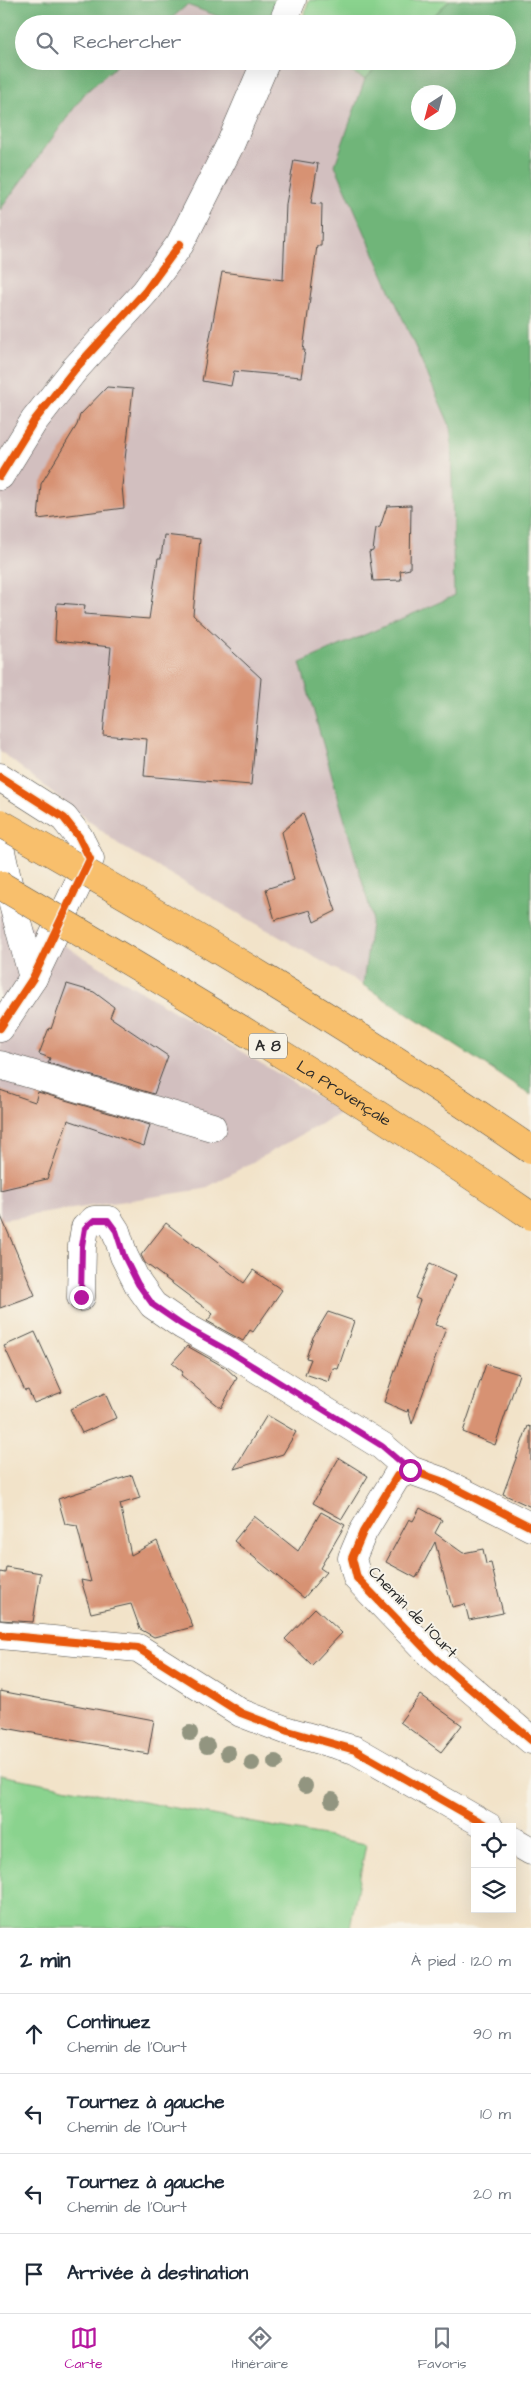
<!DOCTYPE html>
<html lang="fr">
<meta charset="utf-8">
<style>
body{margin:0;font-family:"Architects Daughter",sans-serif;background:#f6f6f7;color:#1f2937}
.controls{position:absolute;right:15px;bottom:15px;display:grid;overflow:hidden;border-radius:0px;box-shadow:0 5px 20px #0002}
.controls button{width:45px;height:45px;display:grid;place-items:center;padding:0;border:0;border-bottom:1px solid #e0e1e3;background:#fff;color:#1f2937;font:25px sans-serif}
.compass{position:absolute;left:411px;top:85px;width:45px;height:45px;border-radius:50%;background:#fff;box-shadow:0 5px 20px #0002;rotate:216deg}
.stop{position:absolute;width:15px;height:15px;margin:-11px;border:4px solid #b5179e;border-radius:50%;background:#fff}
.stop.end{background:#b5179e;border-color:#fff;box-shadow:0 1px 5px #0008}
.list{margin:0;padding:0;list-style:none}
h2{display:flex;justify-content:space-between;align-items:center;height:65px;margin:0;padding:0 20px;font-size:21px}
h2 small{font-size:16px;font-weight:400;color:#747a83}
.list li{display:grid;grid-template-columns:32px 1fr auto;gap:15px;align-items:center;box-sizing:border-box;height:80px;padding:0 20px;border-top:1px solid #e0e1e3}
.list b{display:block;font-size:19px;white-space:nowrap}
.list p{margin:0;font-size:16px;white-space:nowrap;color:#747a83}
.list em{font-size:16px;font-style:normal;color:#747a83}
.icon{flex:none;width:28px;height:28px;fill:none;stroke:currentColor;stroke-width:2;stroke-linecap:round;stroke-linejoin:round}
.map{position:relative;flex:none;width:531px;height:1928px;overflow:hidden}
.search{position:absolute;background:#fff;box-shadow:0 5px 20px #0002;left:15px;right:15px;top:15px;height:55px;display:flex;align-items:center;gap:12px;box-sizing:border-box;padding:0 18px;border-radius:28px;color:#747a83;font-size:19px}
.sheet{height:385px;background:#fff}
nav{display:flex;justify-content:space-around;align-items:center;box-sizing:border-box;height:70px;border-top:1px solid #e0e1e3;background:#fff;font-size:14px;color:#747a83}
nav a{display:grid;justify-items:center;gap:2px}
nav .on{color:#b5179e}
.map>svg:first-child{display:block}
.industrial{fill:#d2bfbf}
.green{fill:#8ad38e;stroke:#5a7f5c}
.forest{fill:#6fb579;stroke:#4d7052;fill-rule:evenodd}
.building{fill:#d79273}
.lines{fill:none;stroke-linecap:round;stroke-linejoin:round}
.minor-casing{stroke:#494743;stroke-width:29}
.minor{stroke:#fff;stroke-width:28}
.highway-bridge-casing{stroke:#494743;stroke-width:29;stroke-linecap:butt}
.highway-bridge{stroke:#f8bf6c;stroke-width:28}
.cycleway-casing{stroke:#f7f3e8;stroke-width:11}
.cycleway{stroke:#e8590c;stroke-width:8}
.tree{fill:#929580}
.route{stroke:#b5179e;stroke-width:6}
.labels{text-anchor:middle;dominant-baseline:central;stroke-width:4;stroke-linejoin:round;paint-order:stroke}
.shield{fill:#f7f3e8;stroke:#686764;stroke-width:1}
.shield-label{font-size:15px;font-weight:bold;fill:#2b2b2b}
.street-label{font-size:16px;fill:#2b2b2b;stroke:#f7f3e8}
</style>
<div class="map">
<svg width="531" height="1928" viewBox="0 0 531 1928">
<rect width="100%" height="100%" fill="#f7f3e8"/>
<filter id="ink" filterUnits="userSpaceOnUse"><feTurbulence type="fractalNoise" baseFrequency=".02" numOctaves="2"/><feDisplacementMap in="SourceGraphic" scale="10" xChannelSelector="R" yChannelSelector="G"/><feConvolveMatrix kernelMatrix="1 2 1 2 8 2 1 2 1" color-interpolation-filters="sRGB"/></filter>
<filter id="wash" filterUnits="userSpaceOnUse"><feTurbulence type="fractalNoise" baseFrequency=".0096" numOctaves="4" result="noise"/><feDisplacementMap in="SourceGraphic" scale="20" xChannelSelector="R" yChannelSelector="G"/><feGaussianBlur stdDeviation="1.12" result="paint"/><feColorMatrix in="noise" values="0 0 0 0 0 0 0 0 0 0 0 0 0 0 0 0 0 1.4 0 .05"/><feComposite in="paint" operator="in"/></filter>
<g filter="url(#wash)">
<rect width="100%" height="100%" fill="#f2e3c9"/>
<g class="industrial">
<path d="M187,5l52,19h-73z"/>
<path d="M122,61h208l35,18 -30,86 116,263 3,168 -154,67 72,253 -9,69 -242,-139 -121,-95v-541l85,-117z"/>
<path d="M0,908l27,15 315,189 -138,77 -204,31z"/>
</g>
<g class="green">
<path d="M309,0h141l-25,24h-124z"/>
<path d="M330,61h54l-19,18z"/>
<path d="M0,1775l366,69 -16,84h-350z"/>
</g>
<g class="forest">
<path d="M0,0h281l-10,24h-32l-52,-19 -22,19h-141v37h98l-37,32 -85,117z"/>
<path d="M450,0h81v1095l-168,-110 9,-69 -72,-253 154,-67 -3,-168 -116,-263 30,-86 19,-18h123v-37h-82zM418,92h30v30h-30z"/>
</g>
<g id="blocks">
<g class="building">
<path d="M294,160l24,4 -7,39 11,1 -1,42h-4l-14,104h2l-4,27 -67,-6 -3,15 -29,-5 20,-109 61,8 3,-76z"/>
<path d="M107,387l26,2 -11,97 2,22 -86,11 3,-35 36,-59 3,-10z"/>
<path d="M411,505l-1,64 -10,2 1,9 -28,1 -4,-29 4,-1 3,-23 4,-1 7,-21z"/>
<path d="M164,535l36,4 -7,76 68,63 -10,107 -107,-9 3,-37 -44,-4 8,-88 -56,-6 2,-38 28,2 -1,9 65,5 9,-61h3z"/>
<path d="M303,813l33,98 -22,11 -4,-12 -35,10 -9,-31 28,-9 -12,-48z"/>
<path d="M67,984l27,8 20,15 -4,10 58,39 -14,38 -106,-31 2,-5 -11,-4 10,-26 2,1z"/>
<path d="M0,1090l35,12 3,-10 112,33 -6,21 -76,-26 -21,59 -47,11z"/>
<path d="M0,1214l35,81 -35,13z"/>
<path d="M166,1223l78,60 9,-13 29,20 -29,42 -3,-2 -7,11 -36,-20 6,-7 -68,-51 -4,-8z"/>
<path d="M430,1263l26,12 -21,50 11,3 -34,96 -4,-15 -1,3 -23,-10 36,-102 -5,-2z"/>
<path d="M328,1312l26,9 -16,48 -5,-1 -4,14 -24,-8 6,-15 -5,-1 7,-21z"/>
<path d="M35,1332l27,60 -28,11 -6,-13 -3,1 -21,-45z"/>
<path d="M187,1346l39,22 11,10 -16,30 -40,-33 2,-3 -11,-9z"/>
<path d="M486,1364l33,10 -24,71 -32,-13z"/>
<path d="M105,1393l11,25 -34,15 -12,-24z"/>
<path d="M267,1415l29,17 -13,22 -49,15z"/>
<path d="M528,1426l3,1v80l-28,-13z"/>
<path d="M339,1458l29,18 -26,43 -29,-16z"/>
<path d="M132,1475l8,23 -20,6 11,51 26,-14 36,86 -39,10 -14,-8 -9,-25 -40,9 -10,-33 10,2 -14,-56 -12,-2 -7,-25z"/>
<path d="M420,1508l22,12 -7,13 28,20 20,-4 3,15 5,-1 12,50 -34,7 -4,-16 -13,3 -17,-65 -19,36 -30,-16 23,-43 4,2z"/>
<path d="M321,1512l24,13 -25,43 6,4 -22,26 -70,-57 20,-25 44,35z"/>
<path d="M6,1567l35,6 -8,49 -33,-2v-48l5,1z"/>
<path d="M315,1608l27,25 -30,32 -27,-26z"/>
<path d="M0,1691l154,29 -6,34 -148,-27z"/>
<path d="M420,1695l42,30 -21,27 -41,-30z"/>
</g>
</g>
</g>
<g filter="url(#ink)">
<use href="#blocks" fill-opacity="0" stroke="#494743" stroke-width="1"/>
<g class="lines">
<defs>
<g id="minor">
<path d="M282,24l10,-24"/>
<path d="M0,476l34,-55 41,-52 70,-77 35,-48 50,-99 36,-84"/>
<path d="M0,777l64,41 15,19 11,22 -57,119 -33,50"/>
<path d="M0,847l12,54 21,77"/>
<path d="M0,1065l212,62"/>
<path d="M81,1297l1,-51 3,-18 9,-8h15l7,11 8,25 14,28 15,21 29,20 45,25 155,96 28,24"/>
<path d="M531,1527l-90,-46 -31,-11 -13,6 -34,56 -11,26 5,20 76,79 98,83"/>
<path d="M0,1635l138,13 103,65 47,18 67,19 134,77"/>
<path d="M512,1840l19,11"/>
</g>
</defs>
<use href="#minor" class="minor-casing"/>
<use href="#minor" class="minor"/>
<defs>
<g id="highway-bridge">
<path d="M0,823c181,103 360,209 531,327"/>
<path id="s1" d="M0,885c180,106 359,213 531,331"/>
</g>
</defs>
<use href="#highway-bridge" class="highway-bridge-casing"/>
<use href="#highway-bridge" class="highway-bridge"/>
<defs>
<g id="cycleway">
<path d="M0,476l34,-55 41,-52 70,-77 35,-48"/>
<path d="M0,777l64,41 15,19 11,22 -57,119 -33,50"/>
<path d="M531,1527l-90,-46 -31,-11 -13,6 -34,56 -11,26 5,20 76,79 98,83"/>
<path d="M0,1635l138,13 103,65 47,18 67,19 134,77"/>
</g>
</defs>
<use href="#cycleway" class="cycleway-casing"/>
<use href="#cycleway" class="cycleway"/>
</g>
<g class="tree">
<circle cx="190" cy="1733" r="8"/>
<circle cx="207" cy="1746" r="8"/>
<circle cx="228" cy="1753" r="8"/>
<circle cx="275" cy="1762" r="8"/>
<circle cx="252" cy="1763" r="8"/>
<circle cx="305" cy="1786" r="8"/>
<circle cx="332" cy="1800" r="8"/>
</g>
</g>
<g class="lines" filter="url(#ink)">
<path class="route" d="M81,1297l1,-51 3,-18 9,-8h14l8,11 8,25 14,28 15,21 29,20 45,25 155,96 28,24"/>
</g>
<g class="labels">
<rect class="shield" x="249" y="1033.5" width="38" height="25" rx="4"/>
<g class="shield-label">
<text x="268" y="1046">A 8</text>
</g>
<g class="street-label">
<text stroke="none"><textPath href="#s1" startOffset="402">La Provençale</textPath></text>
<text transform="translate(413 1612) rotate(46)">Chemin de l'Ourt</text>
</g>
</g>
</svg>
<div class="controls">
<button><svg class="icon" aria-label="locate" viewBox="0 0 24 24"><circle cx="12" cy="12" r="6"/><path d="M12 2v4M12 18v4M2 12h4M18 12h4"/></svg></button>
<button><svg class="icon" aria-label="layers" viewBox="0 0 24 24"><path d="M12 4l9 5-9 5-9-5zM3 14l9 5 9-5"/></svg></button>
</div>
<svg class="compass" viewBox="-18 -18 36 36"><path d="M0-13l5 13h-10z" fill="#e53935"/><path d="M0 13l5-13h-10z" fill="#747a83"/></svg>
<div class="stop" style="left:410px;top:1470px"></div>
<div class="stop end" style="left:81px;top:1297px"></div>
<div class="search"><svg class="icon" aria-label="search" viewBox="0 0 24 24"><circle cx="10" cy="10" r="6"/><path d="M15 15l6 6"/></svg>Rechercher</div>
</div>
<section class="sheet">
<h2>2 min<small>À pied · 120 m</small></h2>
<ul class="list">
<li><svg class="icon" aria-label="ahead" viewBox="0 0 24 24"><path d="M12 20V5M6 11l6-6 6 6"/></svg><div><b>Continuez</b><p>Chemin de l'Ourt</p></div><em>90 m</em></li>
<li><svg class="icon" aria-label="left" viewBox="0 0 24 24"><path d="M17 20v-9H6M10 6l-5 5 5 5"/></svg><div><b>Tournez à gauche</b><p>Chemin de l'Ourt</p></div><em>10 m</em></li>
<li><svg class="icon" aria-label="left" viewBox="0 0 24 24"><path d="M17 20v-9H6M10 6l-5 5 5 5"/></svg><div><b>Tournez à gauche</b><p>Chemin de l'Ourt</p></div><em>20 m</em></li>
<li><svg class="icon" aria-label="arrive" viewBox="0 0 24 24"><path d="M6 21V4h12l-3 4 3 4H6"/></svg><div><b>Arrivée à destination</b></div></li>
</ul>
</section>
<nav>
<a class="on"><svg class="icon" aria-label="map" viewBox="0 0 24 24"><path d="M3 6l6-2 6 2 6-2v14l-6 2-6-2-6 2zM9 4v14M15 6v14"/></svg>Carte</a>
<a><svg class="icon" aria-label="directions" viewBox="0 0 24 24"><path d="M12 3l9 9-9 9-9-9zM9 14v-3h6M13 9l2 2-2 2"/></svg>Itinéraire</a>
<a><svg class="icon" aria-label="saved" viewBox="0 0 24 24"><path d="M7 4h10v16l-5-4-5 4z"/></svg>Favoris</a>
</nav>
